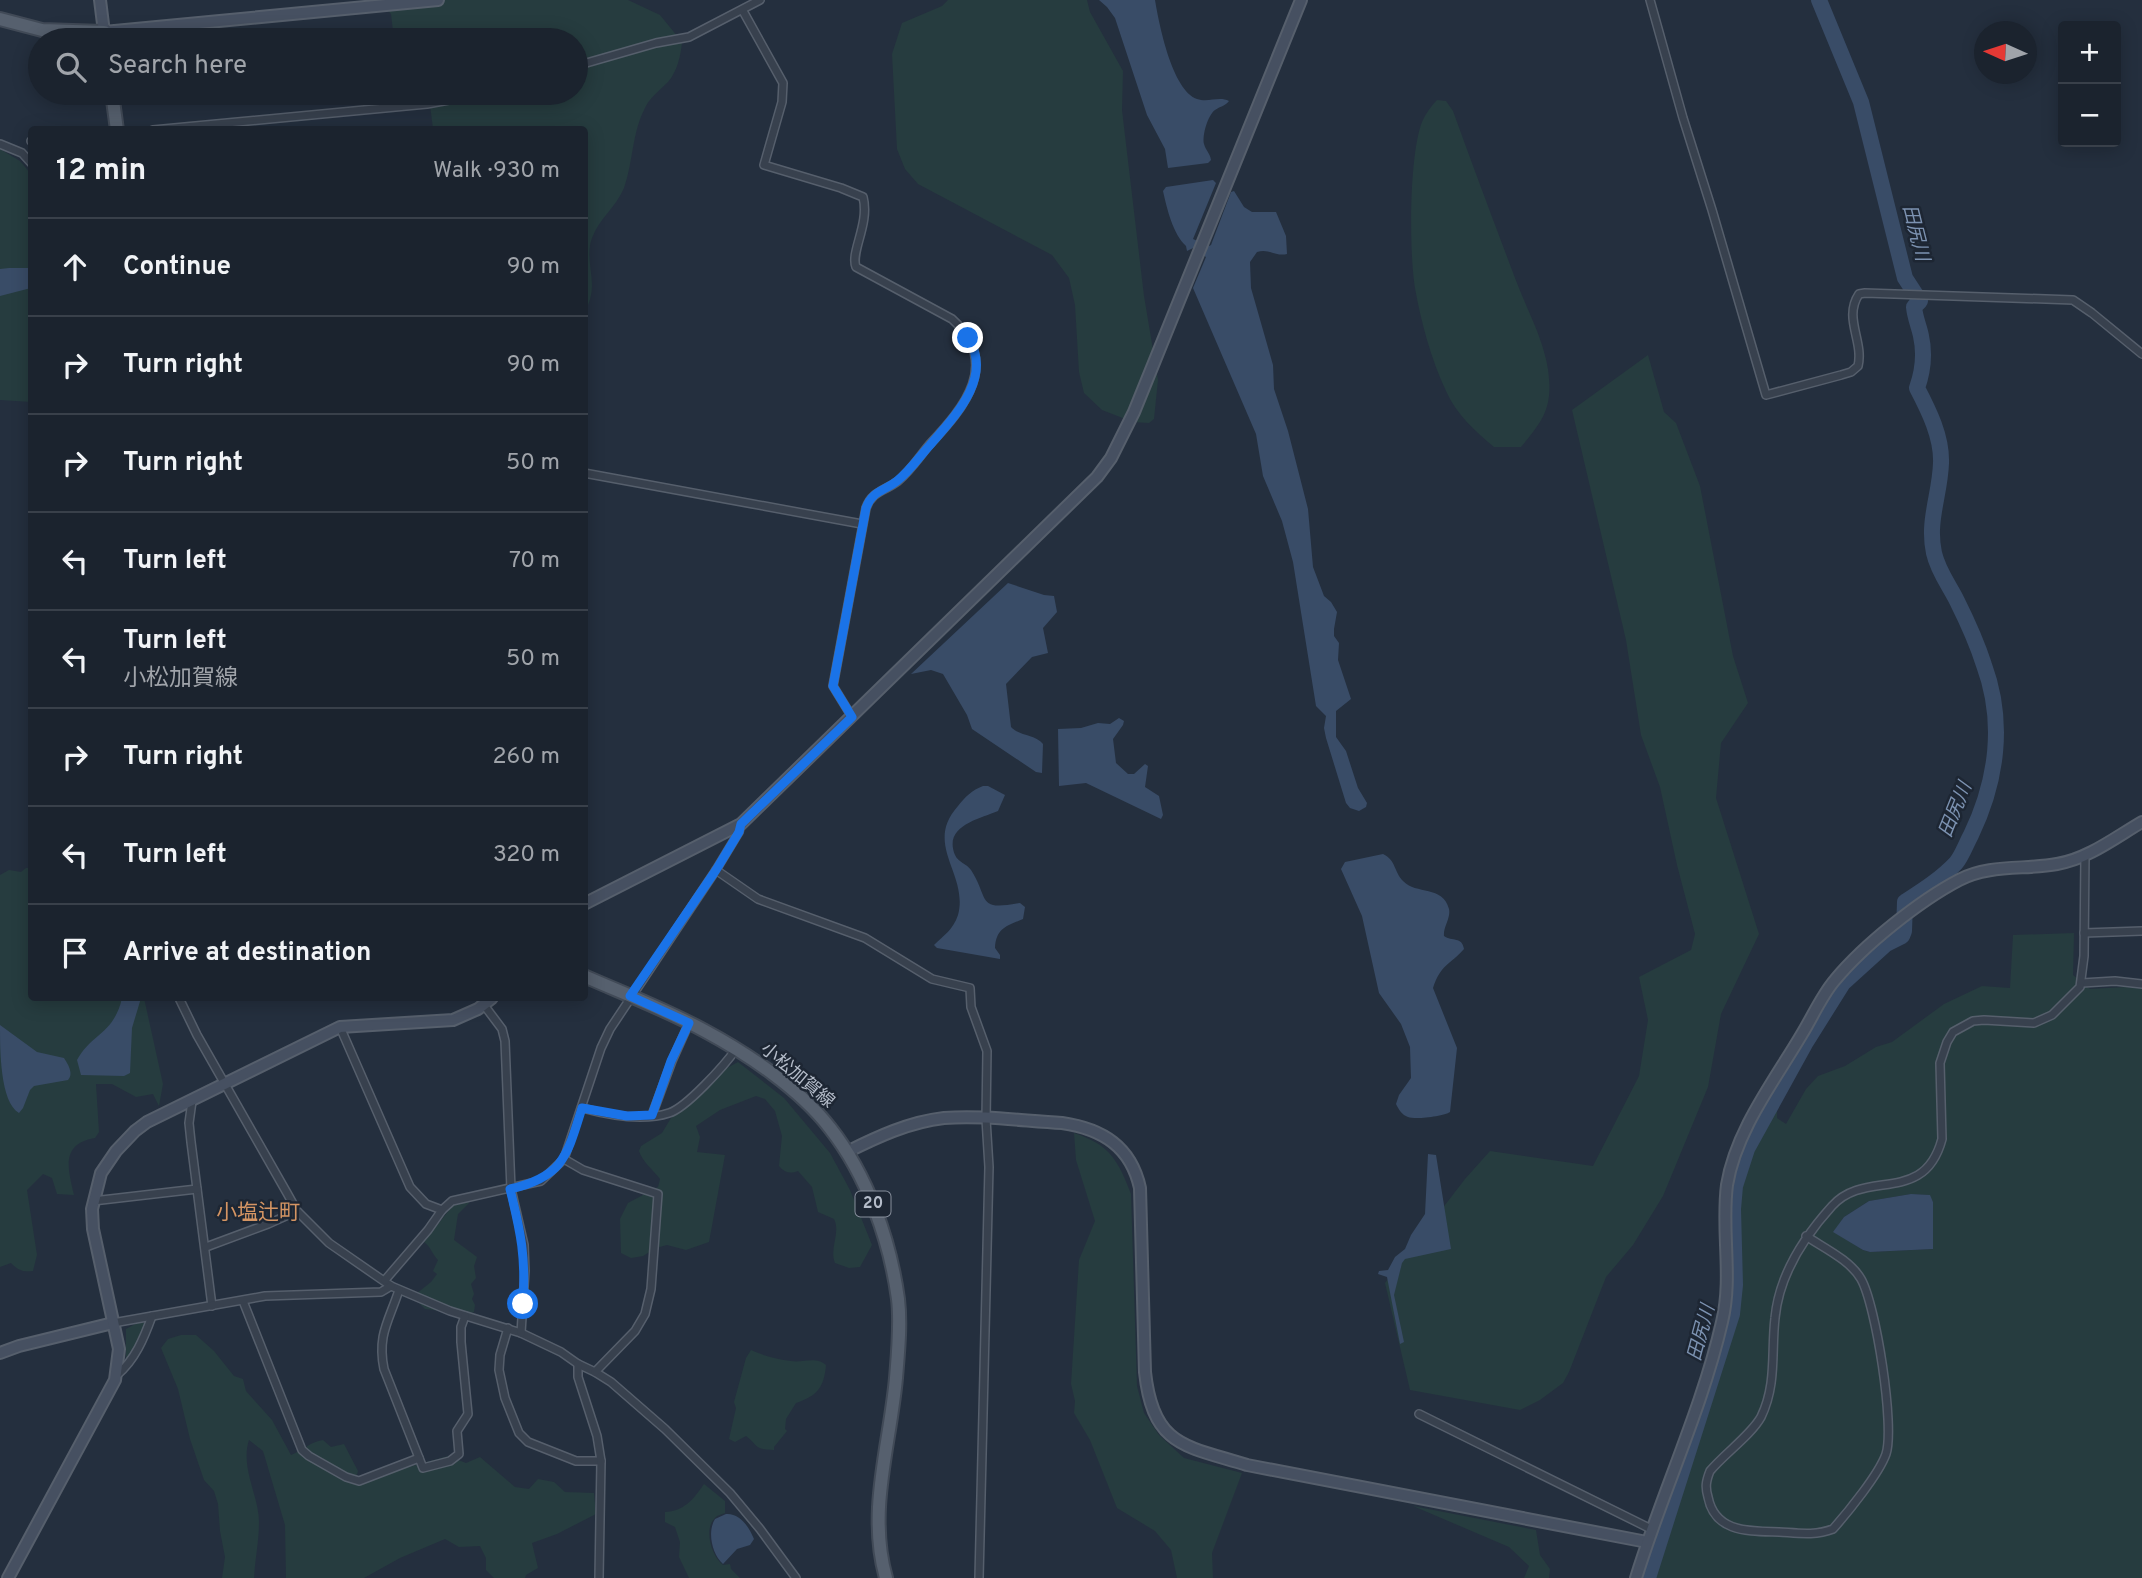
<!DOCTYPE html>
<meta charset="utf-8">
<style>
body{margin:0;font-family:Overpass,"Noto Sans JP",sans-serif;background:#282f3a;color:#f1f3f6}
.controls{position:absolute;right:21px;top:21px;display:grid;overflow:hidden;border-radius:7px;box-shadow:0 4px 18px #0003}
.controls button{width:63px;height:63px;display:grid;place-items:center;padding:0;border:0;border-bottom:2px solid #39404a;background:#1b232e;color:#f1f3f6;font:35px sans-serif}
.compass{position:absolute;left:1974px;top:21px;width:63px;height:63px;border-radius:50%;background:#1b232e;box-shadow:0 4px 18px #0003;rotate:273deg}
.stop{position:absolute;width:21px;height:21px;margin:-16px;border:5px solid #1a73e8;border-radius:50%;background:#fff}
.stop.end{background:#1a73e8;border-color:#fff;box-shadow:0 2px 7px #0008}
.list{margin:0;padding:0;list-style:none}
h2{display:flex;justify-content:space-between;align-items:center;height:91px;margin:0;padding:0 28px;font-size:30px}
h2 small{font-size:23px;font-weight:400;color:#a0a4aa}
.list li{display:grid;grid-template-columns:46px 1fr auto;gap:21px;align-items:center;box-sizing:border-box;height:98px;padding:0 28px;border-top:2px solid #39404a}
.list b{display:block;font-size:26px;white-space:nowrap}
.list p{margin:0;font-size:23px;white-space:nowrap;color:#a0a4aa}
.list em{font-size:23px;font-style:normal;color:#a0a4aa}
.icon{flex:none;width:38px;height:38px;fill:none;stroke:currentColor;stroke-width:2;stroke-linecap:round;stroke-linejoin:round}
.map{position:relative;flex:none;width:2142px;height:1578px;overflow:hidden}
.search{position:absolute;background:#1b232e;box-shadow:0 4px 18px #0003;left:28px;top:28px;width:560px;height:77px;display:flex;align-items:center;gap:18px;box-sizing:border-box;padding:0 24px;border-radius:38px;color:#a0a4aa;font-size:26px}
.panel{position:absolute;background:#1b232e;box-shadow:0 4px 18px #0003;left:28px;top:126px;width:560px;height:875px;border-radius:7px}
.map>svg:first-child{display:block}
.green{fill:#263c3f;fill-rule:evenodd}
.water{fill:#394c67}
.lines{fill:none;stroke-linecap:round;stroke-linejoin:round}
.river{stroke:#394c67;stroke-width:16}
.street-casing{stroke:#565f6c;stroke-width:10}
.secondary-casing{stroke:#565f6c;stroke-width:14}
.primary-casing{stroke:#414a57;stroke-width:16}
.street{stroke:#38414e;stroke-width:7}
.secondary{stroke:#465061;stroke-width:10}
.primary{stroke:#56606e;stroke-width:12}
.route{stroke:#1a73e8;stroke-width:9}
.labels{text-anchor:middle;dominant-baseline:central;stroke-width:5;stroke-linejoin:round;paint-order:stroke}
.shield{fill:#1d2633;stroke:#878f9c;stroke-width:2}
.shield-label{font-size:16px;font-weight:bold;fill:#b4bcc9}
.street-label{font-size:18px;fill:#b4bcc9;stroke:#1d2633}
.water-label{font-size:19px;font-style:italic;fill:#7c92b1;stroke:#1d2633}
.quarter-label{font-size:21px;fill:#d59563;stroke:#1d2633}
</style>
<div class="map">
<svg width="2142" height="1578" viewBox="0 0 2142 1578">
<rect width="100%" height="100%" fill="#242f3e"/>
<g class="green">
<path d="M382,0h246l32,15 22,27c-1,13 -5,30 -14,40 -9,9 -19,16 -24,28 -12,24 -11,53 -20,78 -8,19 -25,31 -32,50 -9,24 9,46 -7,73l-1,-181 -151,-1 -4,-32 -3,-4h150v-53h-182l-3,-26 -10,-11z"/>
<path d="M948,0h139l3,12 33,59 -1,39 22,186 14,84 -4,39 -5,4 -16,-1 -31,-12 -18,-17 -5,-21 -4,-67 -6,-27 -17,-23 -134,-71 -13,-15 -8,-20 -5,-95 10,-31 40,-17z"/>
<path d="M1437,100l9,1 7,10c20,56 41,111 62,167 14,38 38,76 34,118 -2,21 -15,35 -28,51h-27c-19,-16 -38,-33 -48,-56 -15,-32 -25,-69 -31,-103 -6,-37 -6,-132 7,-166 4,-9 9,-16 15,-22z"/>
<path d="M0,149l20,12 11,13v228l-31,-2z"/>
<path d="M1648,355l16,57 12,11 24,63 33,170 15,47 -27,40 -5,55 43,136 -38,80 -13,73 -45,109 -30,49 -27,32 -37,95 -6,11 -23,17 -20,10 -110,-20 -25,-107 80,-104 25,-28 103,15 46,-90 9,-56 -9,-43 52,-27 4,-16 -18,-69 -17,-78 -19,-52 -15,-95 -54,-230z"/>
<path d="M26,868h6v130h112l19,86 -4,22 -6,-12 -17,3 -24,-13h-16l3,48 -4,6c-35,6 -27,31 -21,57l-17,-1 -5,-16 -9,-4 -16,16 10,65 -4,16c-10,1 -14,0 -22,-8l-11,4v-392l9,-5 12,2z"/>
<path d="M2074,933l-1,42 17,14 36,-2 16,2v589h-498l73,-218 14,-52 2,-31 -3,-70 6,-33 16,-44 37,-67 9,3 -21,37v15l9,6 20,-35 12,-13 27,-10 31,-19 16,-5 52,-38 38,-18 28,2 3,-53zM1911,1194l18,1 4,7v47l-63,3 -7,-2 -29,-18 10,-15 25,-16z"/>
<path d="M738,1062l46,36 46,55 20,37 22,55 -12,22 -11,1 -14,-5c-6,-15 6,-30 -1,-44l-16,-7 -6,-25 -14,-16c-8,3 -13,2 -19,-5l3,-30 -7,-25 -10,-12 -9,-3 -36,14 -24,16 4,11 -3,15 28,3 -16,87 -23,8 -19,-5 -11,3 -13,8 -12,2 -10,-5 -1,-34 8,-16 30,-16 2,-8c-7,-9 -18,-18 -21,-28l2,-5 21,-13 9,-15 41,-37 15,-13z"/>
<path d="M1074,1133c36,12 44,27 57,61l6,192 7,27 15,22 25,23 58,15 -30,80 1,25h-36l-6,-28 -16,-19 -38,-23 -27,-68 -16,-27 1,-12 -4,-17 8,-124 16,-39 -19,-61z"/>
<path d="M467,1200l2,3 -11,11 -4,26 23,17 -3,9 2,12 -5,6 3,10 -2,5 3,6 -1,7c-19,8 -29,-2 -49,-3l-8,-8 -1,-7 15,-12 6,-8 -4,-3 5,-11c-6,-6 -7,-13 -14,-18l29,-37z"/>
<path d="M137,1323h8l-1,5 -18,33v-32z"/>
<path d="M181,1335h15l18,16 20,25 9,3 3,12 26,29 19,35c12,-5 19,-13 32,-15l8,7 13,-3 14,27 -3,11 93,-26 18,7 14,-6 35,30 14,2 9,-10 16,3 11,10 29,1 2,21 -39,20 -25,9 6,25 -12,7 -1,3h-31l-8,-8v-12l-6,-12 -21,1 -14,-8 -45,19 -36,20h-78l-1,-53 -22,-74 -14,-11c-9,27 10,56 10,82 0,19 -4,38 -5,56h-32l3,-21 -5,-26 -2,-27 -4,-13 -10,-11 -14,-41 -12,-50 -17,-41 7,-9z"/>
<path d="M751,1350c13,6 26,9 40,11 12,2 25,-5 35,4 -2,23 -9,31 -30,38l-10,16 -1,10 2,2 -13,16v3c-20,0 -16,-5 -28,-14l-11,6 -6,-3 7,-31 -2,-6 12,-44z"/>
<path d="M704,1484l21,17v12c-3,1 -9,3 -10,5 -12,11 -3,39 8,47l7,-1 1,5 9,9h-51l-10,-21 1,-15 -5,-15 -10,-5v-10c19,-1 28,-12 39,-28z"/>
<path d="M1413,1506l123,24 4,25 10,14 -1,9h-25l5,-12 -20,-19z"/>
</g>
<g class="water">
<path d="M1099,0h56c4,24 17,90 42,99 11,4 22,-3 32,2 -4,5 -8,5 -14,9 -7,5 -13,25 -11,34 2,7 6,9 7,16l-3,3 -40,5 -3,-19 -18,-34 -32,-97 -8,-11z"/>
<path d="M1213,180l3,3 -23,56 16,7 2,-1 20,-53 3,-1 10,16 8,5h24l10,24 1,18c-11,3 -18,-6 -30,-2l-7,10 1,26 22,77 1,24 14,42 20,78 5,58 11,29 7,6 6,10 -3,17v7l5,7 -1,17 13,39 -15,12v26l10,14 12,37 9,15 -1,4 -7,4 -9,-3 -4,-5 -20,-65 -2,-10 2,-12 -10,-10 -23,-144 -11,-41 -19,-45 -7,-42 -63,-146 13,-31 -13,-9 -6,3 -1,-5c-13,-12 -19,-37 -23,-55l3,-4z"/>
<path d="M9,268h22v20l-31,8v-27z"/>
<path d="M1008,583l36,12 10,1 3,16 -14,16 5,25 -16,4 -26,27 5,43c8,9 24,7 32,17l-1,29 -6,-1 -64,-43 -5,-14 -24,-41 -12,-4 -20,4z"/>
<path d="M1119,718l5,3 -1,4 -10,14 3,24 12,11h6l11,-10 3,2 -3,21 14,9 4,19 -2,4 -75,-36 -27,3 -1,-57 23,-1 17,-5 12,1z"/>
<path d="M983,786h5l17,9 -7,16c-19,8 -55,15 -43,44 3,7 12,9 16,15 19,30 5,41 49,33l5,4 -2,12c-16,7 -27,9 -28,29l5,7v4l-63,-11 -3,-3c10,-10 19,-15 24,-30 11,-41 -35,-70 0,-109 7,-9 14,-16 25,-20z"/>
<path d="M1383,854c13,6 11,18 20,27 13,14 40,4 46,28 2,9 -6,18 -5,27 8,6 18,0 20,13 -14,16 -23,15 -31,39l24,60 -7,64c-6,4 -34,8 -42,5 -6,-2 -9,-7 -12,-13l3,-9 12,-17 -1,-31 -9,-23 -22,-31 -17,-77 -21,-47 4,-7z"/>
<path d="M122,998h19l-9,30 -2,45 -6,3 -43,-1 -4,-15c15,-27 37,-26 45,-62z"/>
<path d="M0,1025l37,27 27,6c4,6 10,16 4,22l-34,6 -4,4 -7,18 -4,5c-19,-11 -19,-63 -19,-88z"/>
<path d="M1428,1154l8,1 15,94 -46,10 -3,4 -8,32 10,47 -4,2 -13,-67 -9,-3 1,-3 9,-1 7,-13 10,-8 6,-14 14,-21z"/>
<path d="M1911,1194l19,1 3,7v47l-63,3 -7,-2 -30,-18 11,-15 25,-16z"/>
<path d="M726,1514c14,-1 23,13 28,25l-4,6 -13,4 -14,15c-11,-10 -16,-32 -8,-45z"/>
</g>
<g class="lines">
<path class="river" d="M1648,1578l84,-264 3,-29 -2,-76 2,-23 12,-37 59,-107 37,-59 43,-39 16,-8 2,-5 1,-29c17,-11 36,-23 51,-39 6,-7 10,-19 15,-28 26,-54 34,-113 13,-170 -7,-22 -17,-44 -27,-64 -8,-16 -19,-30 -23,-48 -7,-32 6,-58 7,-90 1,-26 -12,-52 -24,-75 6,-17 8,-34 4,-52 -2,-10 -6,-18 -7,-29l6,-6 -15,-23 -44,-176 -42,-102"/>
<defs>
<g id="street">
<path d="M1650,0l33,118 29,92 54,185 75,-20 10,-3 7,-6c6,-25 -15,-48 1,-72l6,-1 208,7 19,13 50,41"/>
<path d="M743,11l40,72 -1,19 -18,63 77,23 22,9c7,27 -13,55 -7,70l96,52c49,44 13,88 -22,125 -11,13 -19,26 -32,37 -13,10 -26,10 -32,27l-33,178 19,31"/>
<path d="M576,66l80,-23 33,-6 71,-37"/>
<path d="M153,130l274,-26 60,-11"/>
<path d="M31,141h1"/>
<path d="M0,144l22,9 10,11"/>
<path d="M584,473l278,51"/>
<path d="M716,870l42,29 107,39 67,41 38,9 1,19 16,44 -1,68 3,48 -10,411"/>
<path d="M2084,933l58,-2"/>
<path d="M2082,983l33,-2 27,3"/>
<path d="M179,998l18,37 90,158 10,18 32,32 62,43 59,25 71,22 40,19 17,12 17,8 16,10 54,47 65,64 30,36 36,49"/>
<path d="M484,1005l18,24 3,12 6,148 13,56 1,26 -4,62"/>
<path d="M340,1027l70,160 16,17 16,6"/>
<path d="M192,1101l-3,22 2,19 21,164"/>
<path d="M582,1108c26,7 60,14 87,5 17,-5 56,-48 67,-64"/>
<path d="M652,1115l20,-54 17,-38"/>
<path d="M564,1159l19,11 75,24 -7,95 -6,25 -10,17 -40,41"/>
<path d="M93,1201l104,-12"/>
<path d="M1806,1236c18,12 44,24 55,43 15,26 34,148 25,175 -7,20 -38,58 -53,75 -18,7 -36,4 -54,3 -30,-1 -64,1 -71,-35 -3,-10 -2,-16 2,-26 14,-17 41,-36 51,-54 16,-33 10,-65 14,-99 4,-43 28,-80 57,-112 34,-38 92,0 110,-67l-2,-76 7,-21 6,-10 20,-11 11,-1 50,3 18,-8 28,-28 4,-31 1,-101"/>
<path d="M206,1247l62,-23 29,-13"/>
<path d="M385,1280l43,-50 14,-20 10,-9 89,-20 23,-22 37,-111 9,-19 106,-159 23,-38 2,-8"/>
<path d="M399,1290c-10,31 -22,45 -15,79l39,99 27,-7 9,-7 -2,-23 11,-17 -7,-72v-15l4,-11"/>
<path d="M243,1301l59,149 7,6 37,21 13,4 60,-23"/>
<path d="M113,1323l152,-27 116,-4 10,-6"/>
<path d="M508,1328l-8,27 -1,15 6,28 14,35 9,9 48,19h25"/>
<path d="M578,1364v13l19,59 4,25 -2,117"/>
<path d="M117,1375c18,-15 27,-37 35,-59"/>
<path d="M1419,1414l232,115"/>
</g>
<g id="secondary">
<path d="M100,0l4,32 334,-32"/>
<path d="M584,904l157,-80 356,-347 14,-19 23,-46 167,-412"/>
<path d="M847,1152c30,-15 62,-30 97,-34 38,-3 80,3 118,5 41,6 69,24 78,65l5,184c8,75 41,74 102,93l400,77"/>
<path d="M0,1353l19,-7 94,-23"/>
<path d="M8,1578l107,-198 4,-31 -26,-120 -1,-20 9,-36 15,-22 19,-20 12,-9 193,-95 113,-7 25,-11 14,-11"/>
<path d="M1636,1578c26,-85 66,-169 86,-256 11,-45 -1,-91 5,-137 9,-55 48,-105 75,-151 11,-18 20,-39 33,-54 29,-35 84,-79 124,-100 30,-16 66,-10 98,-16 31,-5 59,-27 85,-42"/>
</g>
<g id="primary">
<path d="M0,19l42,11 62,2 1,8"/>
<path d="M112,93l5,37"/>
<path d="M584,976c41,18 83,34 121,55 43,23 95,58 125,97 37,47 60,112 68,171 3,25 0,54 -2,79 -6,67 -29,133 -10,200"/>
</g>
</defs>
<use href="#street" class="street-casing"/>
<use href="#secondary" class="secondary-casing"/>
<use href="#primary" class="primary-casing"/>
<use href="#street" class="street"/>
<use href="#secondary" class="secondary"/>
<use href="#primary" class="primary"/>
</g>
<g class="lines">
<path class="route" d="M523,1304c3,-46 -2,-71 -13,-115 53,-12 57,-33 72,-81l45,8 25,-1 19,-54 18,-38 -59,-27 86,-126 23,-38 2,-8 111,-107 -19,-31 33,-178c6,-17 18,-17 31,-27 13,-10 22,-24 33,-36 24,-28 64,-68 38,-107"/>
</g>
<g class="labels">
<rect class="shield" x="855.5" y="1191.5" width="35" height="25" rx="5"/>
<g class="shield-label">
<text x="873" y="1204">20</text>
</g>
<g class="street-label">
<text transform="translate(797 1076) rotate(40)">小松加賀線</text>
</g>
<g class="water-label">
<text transform="translate(1915 233) rotate(76)">田尻川</text>
<text transform="translate(1956 810) rotate(-68)">田尻川</text>
<text transform="translate(1702 1333) rotate(-75)">田尻川</text>
</g>
<g class="quarter-label">
<text x="258" y="1213">小塩辻町</text>
</g>
</g>
</svg>
<div class="controls">
<button>+</button>
<button>−</button>
</div>
<svg class="compass" viewBox="-18 -18 36 36"><path d="M0-13l5 13h-10z" fill="#e53935"/><path d="M0 13l5-13h-10z" fill="#a0a4aa"/></svg>
<div class="stop" style="left:523px;top:1304px"></div>
<div class="stop end" style="left:968px;top:338px"></div>
<div class="search"><svg class="icon" aria-label="search" viewBox="0 0 24 24"><circle cx="10" cy="10" r="6"/><path d="M15 15l6 6"/></svg>Search here</div>
<section class="panel">
<h2>12 min<small>Walk · 930 m</small></h2>
<ul class="list">
<li><svg class="icon" aria-label="ahead" viewBox="0 0 24 24"><path d="M12 20V5M6 11l6-6 6 6"/></svg><div><b>Continue</b></div><em>90 m</em></li>
<li><svg class="icon" aria-label="right" viewBox="0 0 24 24"><path d="M7 20v-9h11M14 6l5 5-5 5"/></svg><div><b>Turn right</b></div><em>90 m</em></li>
<li><svg class="icon" aria-label="right" viewBox="0 0 24 24"><path d="M7 20v-9h11M14 6l5 5-5 5"/></svg><div><b>Turn right</b></div><em>50 m</em></li>
<li><svg class="icon" aria-label="left" viewBox="0 0 24 24"><path d="M17 20v-9H6M10 6l-5 5 5 5"/></svg><div><b>Turn left</b></div><em>70 m</em></li>
<li><svg class="icon" aria-label="left" viewBox="0 0 24 24"><path d="M17 20v-9H6M10 6l-5 5 5 5"/></svg><div><b>Turn left</b><p>小松加賀線</p></div><em>50 m</em></li>
<li><svg class="icon" aria-label="right" viewBox="0 0 24 24"><path d="M7 20v-9h11M14 6l5 5-5 5"/></svg><div><b>Turn right</b></div><em>260 m</em></li>
<li><svg class="icon" aria-label="left" viewBox="0 0 24 24"><path d="M17 20v-9H6M10 6l-5 5 5 5"/></svg><div><b>Turn left</b></div><em>320 m</em></li>
<li><svg class="icon" aria-label="arrive" viewBox="0 0 24 24"><path d="M6 21V4h12l-3 4 3 4H6"/></svg><div><b>Arrive at destination</b></div></li>
</ul>
</section>
</div>
